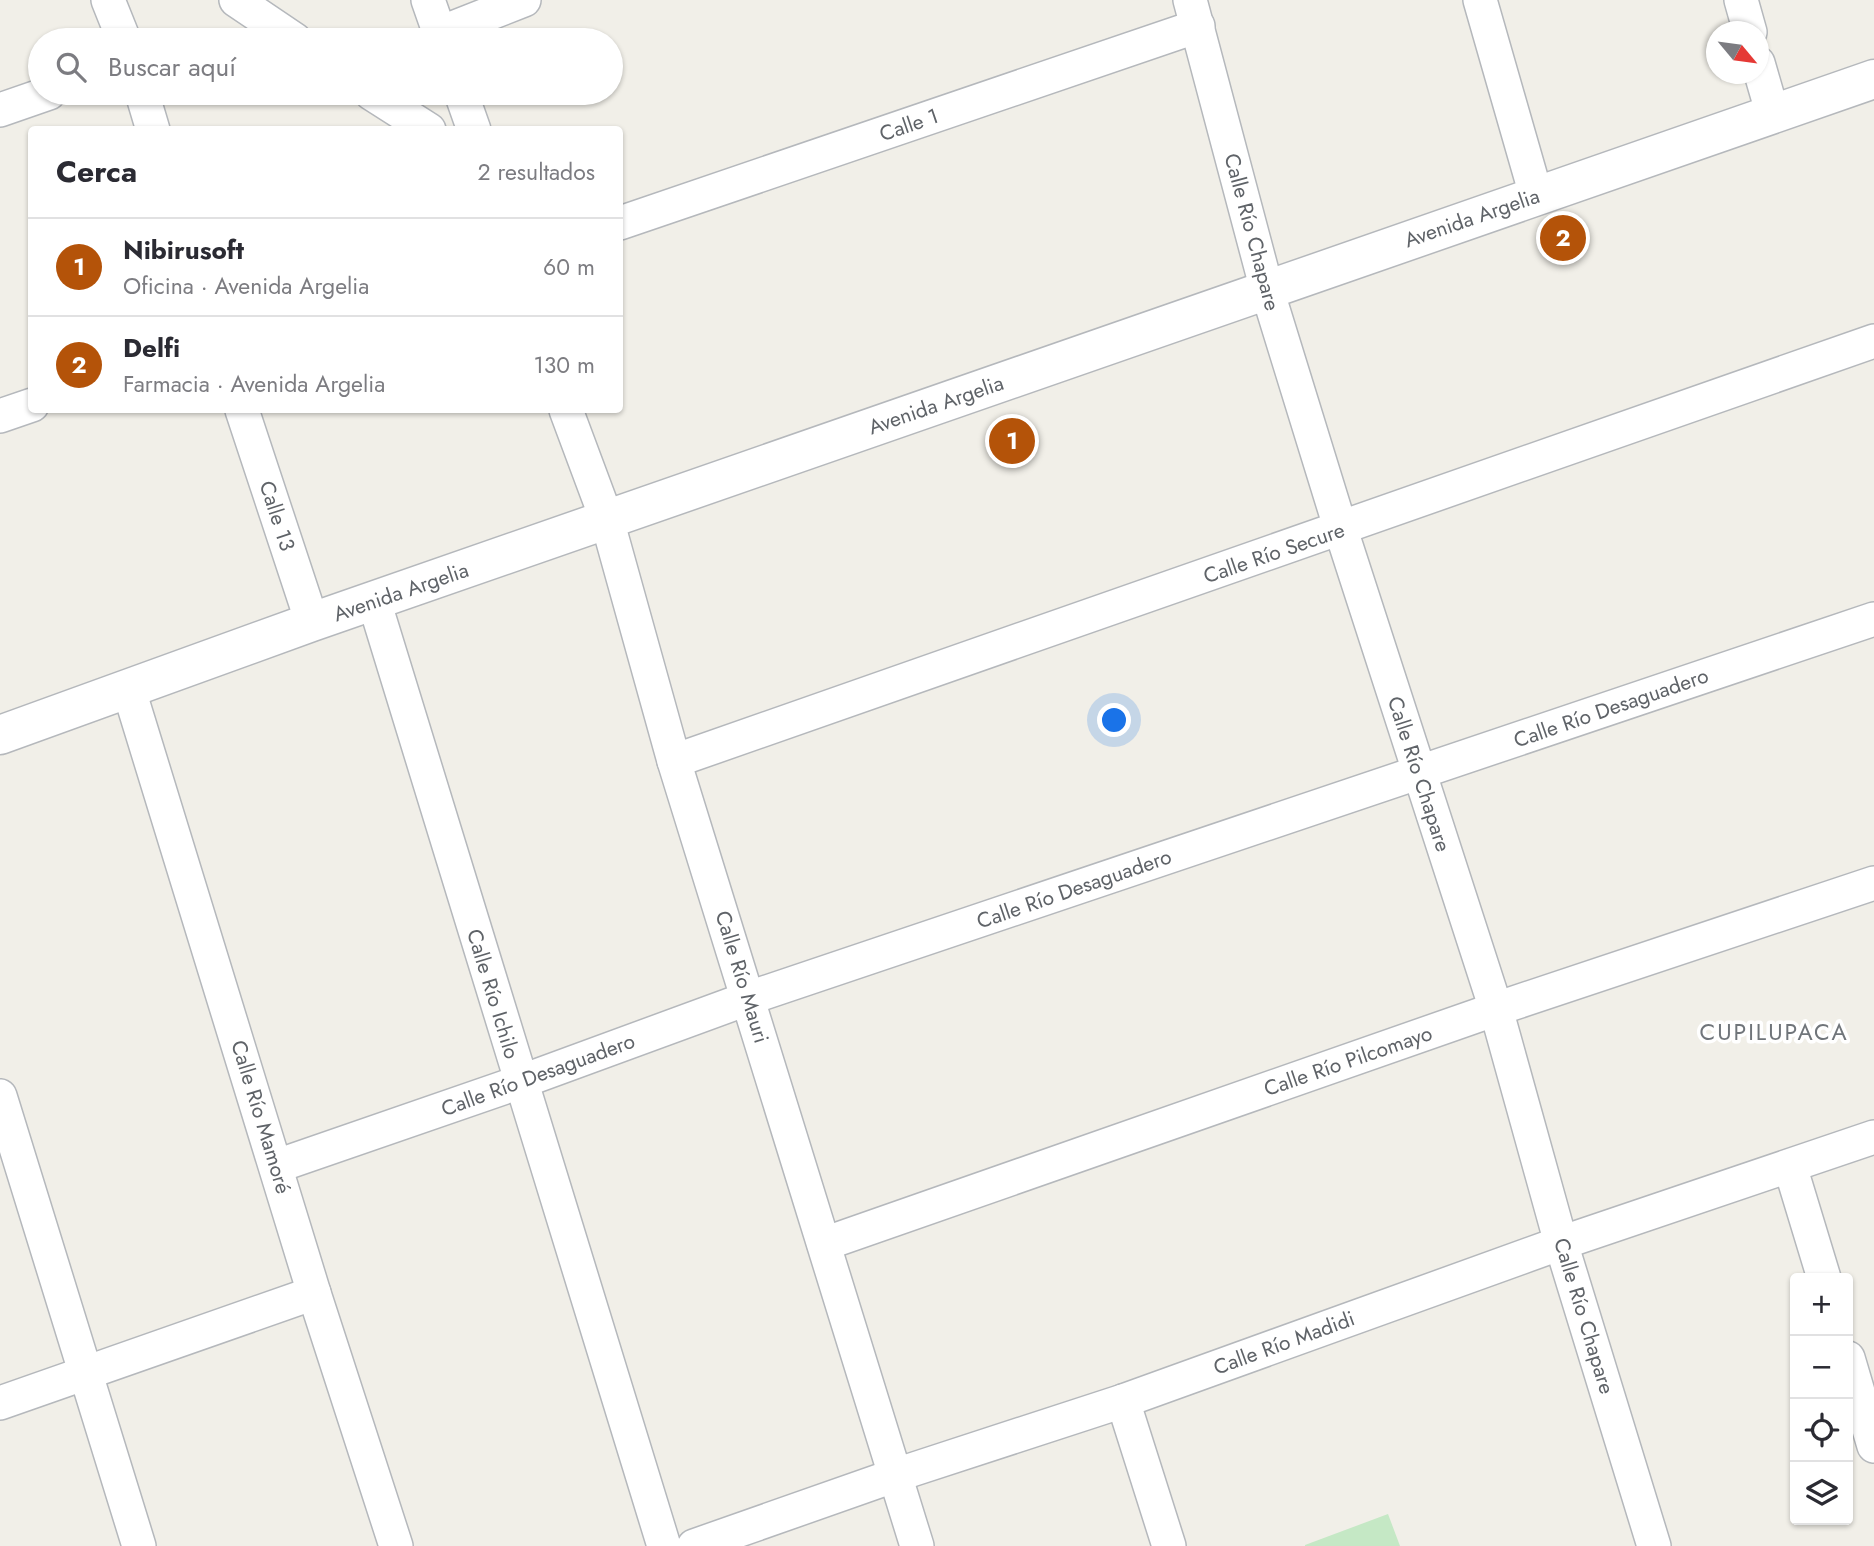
<!DOCTYPE html>
<html lang="es">
<meta charset="utf-8">
<style>
body{margin:0;font-family:Jost,sans-serif;background:#f7f7f7;color:#2b2b33}
.controls{position:absolute;right:21px;bottom:21px;display:grid;overflow:hidden;border-radius:7px;box-shadow:0 2px 5px #0004}
.controls button{width:63px;height:63px;display:grid;place-items:center;padding:0;border:0;border-bottom:2px solid #e1e1e2;background:#fff;color:#2b2b33;font:35px sans-serif}
.compass{position:absolute;left:1706px;top:21px;width:63px;height:63px;border-radius:50%;background:#fff;box-shadow:0 2px 5px #0004;rotate:119deg}
.you{position:absolute;left:1115px;top:721px;width:24px;height:24px;margin:-18px;border:5px solid #fff;border-radius:50%;background:#1a73e8;box-shadow:0 0 0 10px #1a73e833}
.badge{display:grid;place-items:center;width:46px;height:46px;border-radius:50%;background:#b45309;color:#fff;font-size:23px;font-weight:700}
.pin{position:absolute;translate:-50% -50%;border:4px solid #fff;box-shadow:0 2px 7px #0006}
.list{margin:0;padding:0;list-style:none}
h2{display:flex;justify-content:space-between;align-items:center;height:91px;margin:0;padding:0 28px;font-size:30px}
h2 small{font-size:23px;font-weight:400;color:#7c7c81}
.list li{display:grid;grid-template-columns:46px 1fr auto;gap:21px;align-items:center;box-sizing:border-box;height:98px;padding:0 28px;border-top:2px solid #e1e1e2}
.list b{display:block;font-size:26px;white-space:nowrap}
.list p{margin:0;font-size:23px;white-space:nowrap;color:#7c7c81}
.list em{font-size:23px;font-style:normal;color:#7c7c81}
.icon{flex:none;width:38px;height:38px;fill:none;stroke:currentColor;stroke-width:2;stroke-linecap:round;stroke-linejoin:round}
.map{position:relative;flex:none;width:1874px;height:1546px;overflow:hidden}
.search{position:absolute;background:#fff;box-shadow:0 2px 5px #0004;left:28px;top:28px;width:595px;height:77px;display:flex;align-items:center;gap:18px;box-sizing:border-box;padding:0 24px;border-radius:38px;color:#7c7c81;font-size:26px}
.panel{position:absolute;background:#fff;box-shadow:0 2px 5px #0004;left:28px;top:126px;width:595px;height:287px;border-radius:7px}
.map>svg:first-child{display:block}
.green{fill:#c5e8c5}
.lines{fill:none;stroke-linecap:round;stroke-linejoin:round}
.minor-casing{stroke:#b5b8bc;stroke-width:36}
.tertiary-casing{stroke:#b5b8bc;stroke-width:41}
.minor{stroke:#fff;stroke-width:33}
.tertiary{stroke:#fff;stroke-width:38}
.labels{text-anchor:middle;dominant-baseline:central;stroke-width:7;stroke-linejoin:round;paint-order:stroke}
.street-label{font-size:21px;fill:#5f6368;stroke:#fff}
.neighbourhood-label{font-size:23px;letter-spacing:2px;fill:#70757a;stroke:#fff}
</style>
<div class="map">
<svg width="1874" height="1546" viewBox="0 0 1874 1546">
<rect width="100%" height="100%" fill="#f1efe8"/>
<path class="green" d="M1388,1514l12,32h-95v-1z"/>
<g class="lines">
<defs>
<g id="minor">
<path d="M108,0l16,40"/>
<path d="M236,0l59,40"/>
<path d="M428,0l14,40"/>
<path d="M1190,0l77,290 74,240 155,479 65,234 93,303"/>
<path d="M1480,0l56,195"/>
<path d="M1741,0l9,32"/>
<path d="M440,33l84,-33"/>
<path d="M1758,63l15,52"/>
<path d="M142,93l11,37"/>
<path d="M371,93l58,37"/>
<path d="M461,93l13,37"/>
<path d="M0,110l49,-17"/>
<path d="M620,223l578,-197"/>
<path d="M242,410l70,212"/>
<path d="M566,410l41,110 67,241 243,785"/>
<path d="M0,416l32,-11"/>
<path d="M374,601l290,945"/>
<path d="M128,687l186,606 82,253"/>
<path d="M674,761l1200,-420"/>
<path d="M0,1096l139,450"/>
<path d="M277,1166l243,-84 229,-84 1125,-379"/>
<path d="M1790,1166l34,112"/>
<path d="M824,1244l672,-235 378,-126"/>
<path d="M1848,1358l26,88"/>
<path d="M1123,1401l46,145"/>
<path d="M0,1403l314,-110"/>
<path d="M694,1546l202,-71 227,-74 438,-158 313,-106"/>
</g>
<path id="tertiary" d="M0,735l312,-113 1562,-543"/>
</defs>
<use href="#minor" class="minor-casing"/>
<use href="#tertiary" class="tertiary-casing"/>
<use href="#minor" class="minor"/>
<use href="#tertiary" class="tertiary"/>
</g>
<g class="labels">
<g class="street-label">
<text transform="translate(909 125) rotate(-19)">Calle 1</text>
<text transform="translate(1472 218) rotate(-19)">Avenida Argelia</text>
<text transform="translate(1252 232) rotate(75)">Calle Río Chapare</text>
<text transform="translate(936 405) rotate(-19)">Avenida Argelia</text>
<text transform="translate(277 516) rotate(72)">Calle 13</text>
<text transform="translate(1274 553) rotate(-19)">Calle Río Secure</text>
<text transform="translate(401 592) rotate(-19)">Avenida Argelia</text>
<text transform="translate(1611 708) rotate(-19)">Calle Río Desaguadero</text>
<text transform="translate(1419 774) rotate(72)">Calle Río Chapare</text>
<text transform="translate(1074 889) rotate(-19)">Calle Río Desaguadero</text>
<text transform="translate(742 977) rotate(73)">Calle Río Mauri</text>
<text transform="translate(493 994) rotate(73)">Calle Río Ichilo</text>
<text transform="translate(1348 1061) rotate(-19)">Calle Río Pilcomayo</text>
<text transform="translate(538 1075) rotate(-20)">Calle Río Desaguadero</text>
<text transform="translate(261 1117) rotate(73)">Calle Río Mamoré</text>
<text transform="translate(1584 1316) rotate(73)">Calle Río Chapare</text>
<text transform="translate(1284 1343) rotate(-20)">Calle Río Madidi</text>
</g>
<g class="neighbourhood-label">
<text x="1774" y="1032">CUPILUPACA</text>
</g>
</g>
</svg>
<div class="controls">
<button>+</button>
<button>−</button>
<button><svg class="icon" aria-label="locate" viewBox="0 0 24 24"><circle cx="12" cy="12" r="6"/><path d="M12 2v4M12 18v4M2 12h4M18 12h4"/></svg></button>
<button><svg class="icon" aria-label="layers" viewBox="0 0 24 24"><path d="M12 4l9 5-9 5-9-5zM3 14l9 5 9-5"/></svg></button>
</div>
<svg class="compass" viewBox="-18 -18 36 36"><path d="M0-13l5 13h-10z" fill="#e53935"/><path d="M0 13l5-13h-10z" fill="#7c7c81"/></svg>
<div class="you"></div>
<div class="pin badge" style="left:1012px;top:441px">1</div>
<div class="pin badge" style="left:1563px;top:238px">2</div>
<div class="search"><svg class="icon" aria-label="search" viewBox="0 0 24 24"><circle cx="10" cy="10" r="6"/><path d="M15 15l6 6"/></svg>Buscar aquí</div>
<section class="panel">
<h2>Cerca<small>2 resultados</small></h2>
<ul class="list">
<li><span class="badge">1</span><div><b>Nibirusoft</b><p>Oficina · Avenida Argelia</p></div><em>60 m</em></li>
<li><span class="badge">2</span><div><b>Delfi</b><p>Farmacia · Avenida Argelia</p></div><em>130 m</em></li>
</ul>
</section>
</div>
